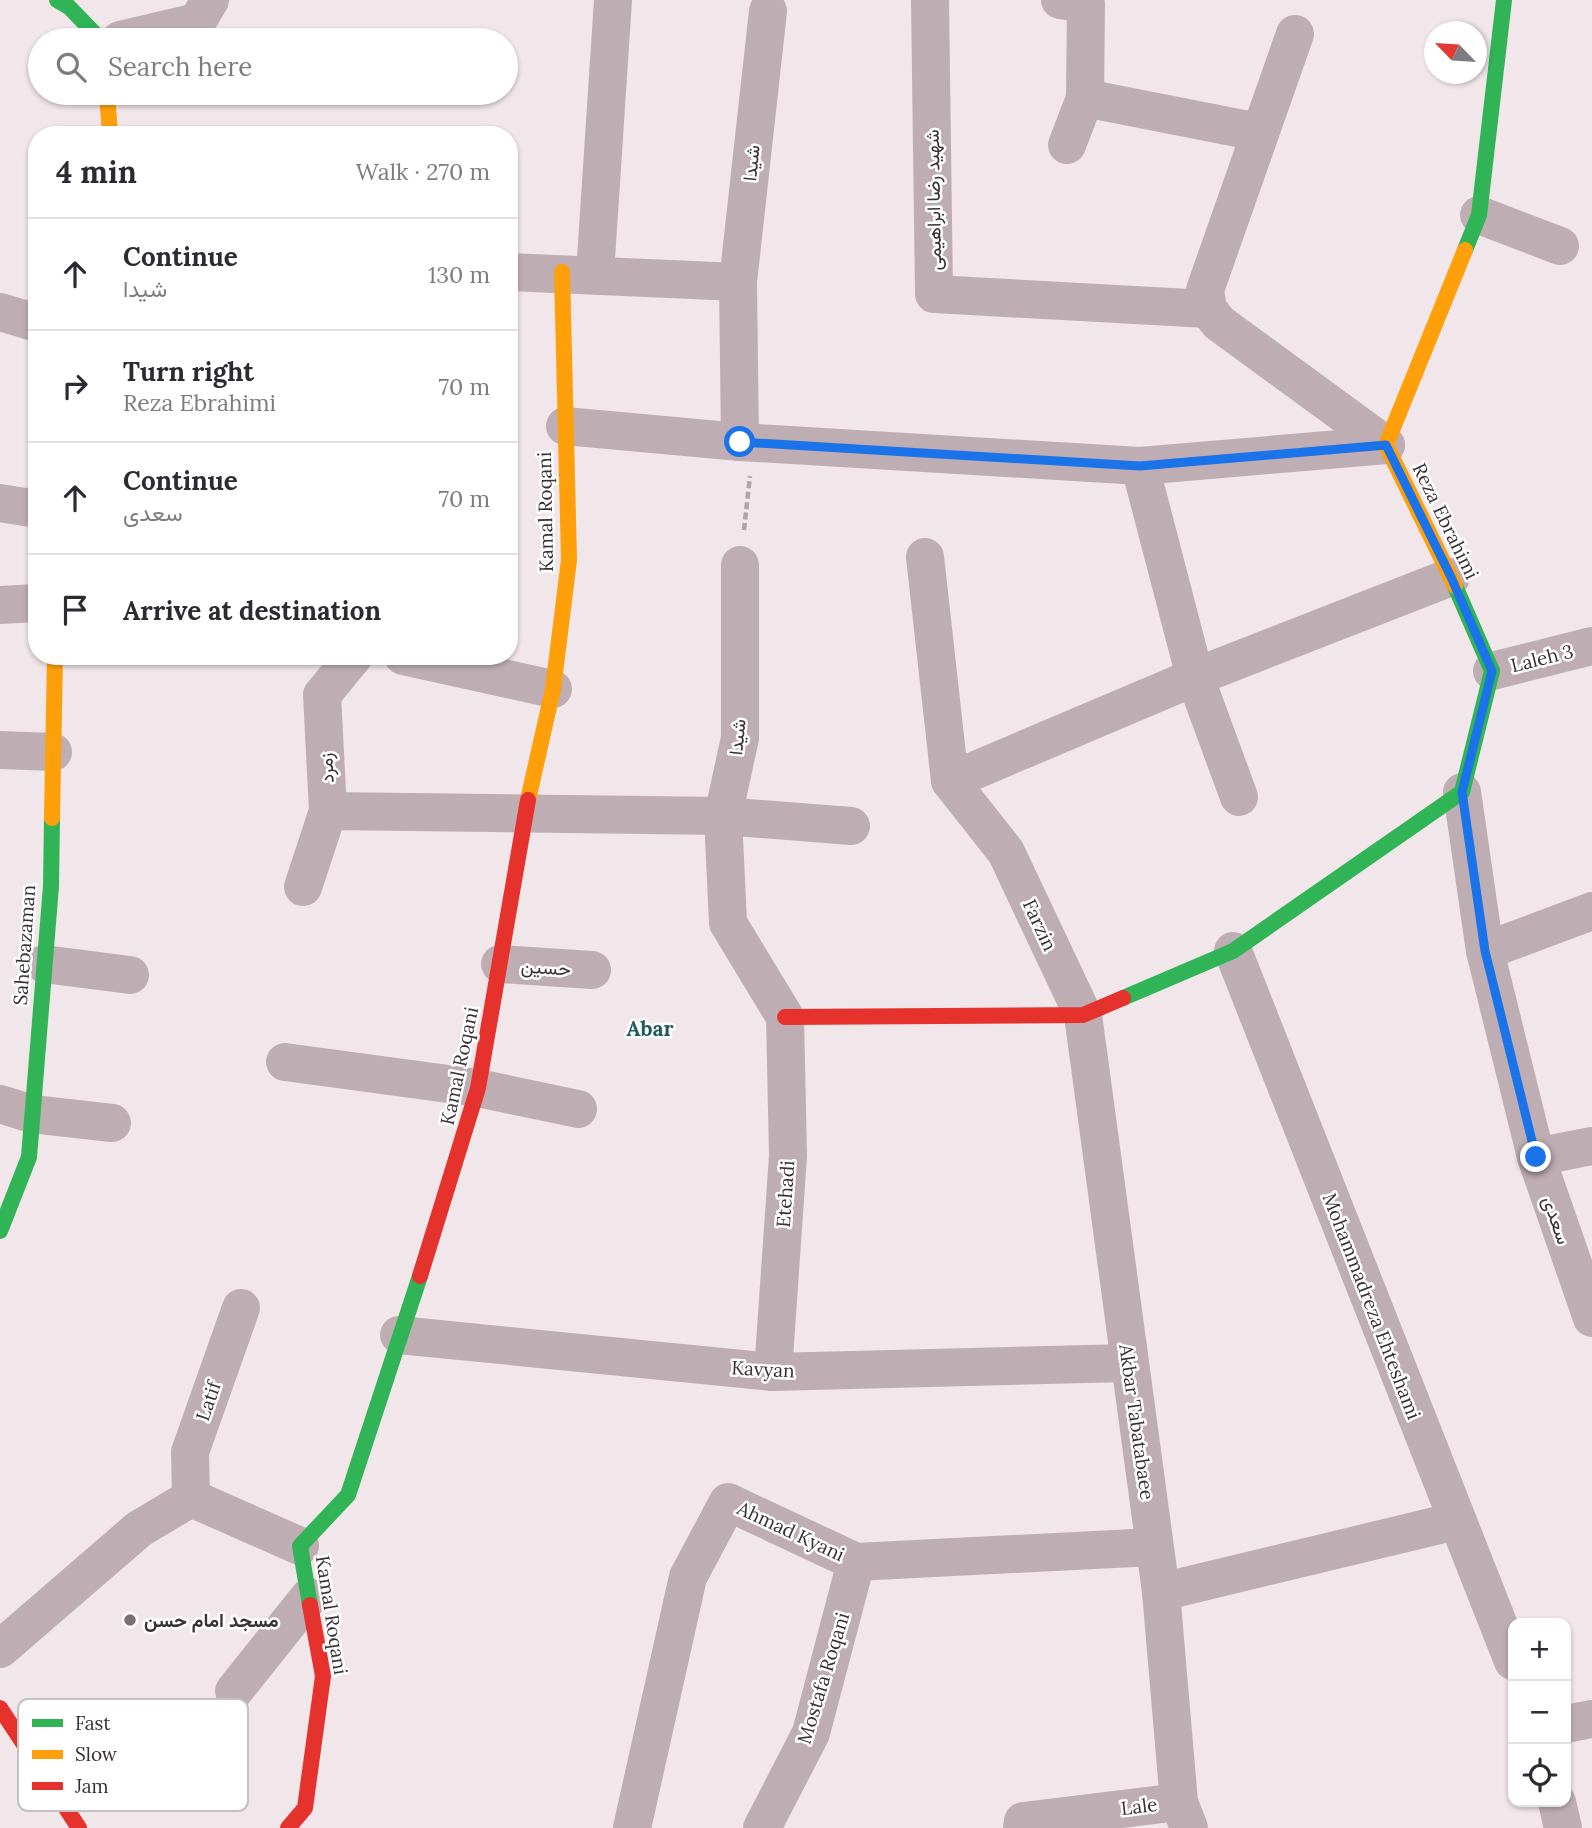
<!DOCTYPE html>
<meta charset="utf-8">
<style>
body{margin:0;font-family:Lora,Vazirmatn,serif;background:#f7f7f7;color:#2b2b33}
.controls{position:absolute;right:21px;bottom:21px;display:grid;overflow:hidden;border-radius:14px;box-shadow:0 2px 5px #0004}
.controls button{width:63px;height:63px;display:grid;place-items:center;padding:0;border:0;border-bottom:2px solid #e1e1e2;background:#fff;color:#2b2b33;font:35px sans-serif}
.compass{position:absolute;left:1424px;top:21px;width:63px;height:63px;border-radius:50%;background:#fff;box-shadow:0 2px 5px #0004;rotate:295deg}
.stop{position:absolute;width:21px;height:21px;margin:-16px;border:5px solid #1a73e8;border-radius:50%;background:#fff}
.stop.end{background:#1a73e8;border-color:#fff;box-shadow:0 2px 7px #0008}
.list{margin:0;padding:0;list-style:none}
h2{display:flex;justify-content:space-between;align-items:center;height:91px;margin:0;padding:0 28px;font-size:30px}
h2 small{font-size:23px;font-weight:400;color:#7c7c81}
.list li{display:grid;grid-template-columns:46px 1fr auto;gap:21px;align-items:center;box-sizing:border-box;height:112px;padding:0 28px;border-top:2px solid #e1e1e2}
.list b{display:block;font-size:26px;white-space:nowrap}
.list p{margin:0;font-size:23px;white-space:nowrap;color:#7c7c81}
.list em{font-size:23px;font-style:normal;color:#7c7c81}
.icon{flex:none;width:38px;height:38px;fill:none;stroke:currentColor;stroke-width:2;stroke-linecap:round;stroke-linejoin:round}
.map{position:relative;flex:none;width:1592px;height:1828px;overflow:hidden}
.search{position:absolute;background:#fff;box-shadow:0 2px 5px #0004;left:28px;top:28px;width:490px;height:77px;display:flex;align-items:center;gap:18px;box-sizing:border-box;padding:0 24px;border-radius:38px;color:#7c7c81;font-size:26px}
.panel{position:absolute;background:#fff;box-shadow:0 2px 5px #0004;left:28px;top:126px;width:490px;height:539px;border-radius:28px}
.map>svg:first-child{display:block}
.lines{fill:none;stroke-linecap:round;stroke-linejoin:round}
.path{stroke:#b0a4a8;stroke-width:4.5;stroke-dasharray:7 3.5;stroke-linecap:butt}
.street{stroke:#beaeb3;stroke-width:38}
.fast{stroke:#30b455;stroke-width:16}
.slow{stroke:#ff9f0a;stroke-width:16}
.jam{stroke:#e5322d;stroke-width:16}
.route{stroke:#1a73e8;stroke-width:9}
.poi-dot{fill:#797073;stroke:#fff;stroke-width:2.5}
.labels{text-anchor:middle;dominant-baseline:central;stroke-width:5;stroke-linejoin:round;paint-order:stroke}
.street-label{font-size:19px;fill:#383033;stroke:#fff}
.poi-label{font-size:19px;font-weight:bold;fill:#383033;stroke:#fff;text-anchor:start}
.neighbourhood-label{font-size:21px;font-weight:bold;fill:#1f5a5c;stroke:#fff}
.key{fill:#fff;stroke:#c3c1c2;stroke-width:2}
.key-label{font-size:19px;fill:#383033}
</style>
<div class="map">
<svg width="1592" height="1828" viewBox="0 0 1592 1828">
<rect width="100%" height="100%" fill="#f1e6e9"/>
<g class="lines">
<path class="path" d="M744,530l6,-54"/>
<g class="street">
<path d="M930,0l4,294 274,15"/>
<path d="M1060,0l26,4 -1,94 173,34"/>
<path d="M1295,34l-90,256 3,19 11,14 167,122"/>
<path d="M120,40l77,-18 13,-22"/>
<path d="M1067,145l18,-47"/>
<path d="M1479,215l81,31"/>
<path d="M509,272l229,10"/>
<path d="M595,274l18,-274"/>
<path d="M0,312l37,11"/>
<path d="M565,426l175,16 400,24 246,-21"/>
<path d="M740,442l-2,-160 30,-271"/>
<path d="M1140,466l55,211 44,120"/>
<path d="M0,503l37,6"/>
<path d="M925,557l25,224 56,71 77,163 78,577 18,210 10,26"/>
<path d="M740,565v173l-17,78 5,107 57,94 3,139 -15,216"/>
<path d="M0,605l37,-2"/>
<path d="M403,656l150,33"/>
<path d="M1492,671l100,-25"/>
<path d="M0,750l53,2"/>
<path d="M950,781l245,-104 256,-100"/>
<path d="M1462,792l23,159 51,206 56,161"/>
<path d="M328,811l395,5 128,10"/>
<path d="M303,887l25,-76 -6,-116 32,-39"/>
<path d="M1233,951l280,710"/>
<path d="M1485,951l107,-40"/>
<path d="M44,964l86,11"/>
<path d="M500,964l92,6"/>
<path d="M285,1062l193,26 100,21"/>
<path d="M0,1104l32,10 80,9"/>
<path d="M1536,1157l56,-11"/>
<path d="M399,1335l374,37 355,-9"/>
<path d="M191,1498l-1,-46 51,-144"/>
<path d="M191,1498l109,48"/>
<path d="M1161,1592l295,-71"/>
<path d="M0,1649l139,-120 52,-31"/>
<path d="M234,1691l75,-94"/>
<path d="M1566,1724l26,-5"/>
<path d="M1557,1802l6,26"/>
<path d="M632,1828l56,-251 40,-75 128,60 298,-15"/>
<path d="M762,1828l49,-95 45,-171"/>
<path d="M1022,1828l1,-7 156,-19"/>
</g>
<g class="fast">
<path d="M57,0l12,7 32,33"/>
<path d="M1465,250l14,-35 25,-215"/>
<path d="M1123,998l110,-47 229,-159 30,-121 -37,-85"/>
<path d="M0,1231l29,-74 22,-271 1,-68"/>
<path d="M310,1605l-10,-59 48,-51 72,-219"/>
</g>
<g class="slow">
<path d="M107,93l3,42"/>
<path d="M1455,586l-69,-141 79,-195"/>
<path d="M528,800l25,-111 16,-129 -7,-288"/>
<path d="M52,818l3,-162"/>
</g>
<g class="jam">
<path d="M785,1017l298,-2 40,-17"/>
<path d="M420,1276l58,-188 50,-288"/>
<path d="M0,1708l79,120"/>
<path d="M288,1828l17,-20 18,-132 -13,-71"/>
</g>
</g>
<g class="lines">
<path class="route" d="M740,442l400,24 246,-21 65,132 41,94 -30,121 23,159 51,206"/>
</g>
<circle class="poi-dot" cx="130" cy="1620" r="7"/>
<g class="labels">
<g class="street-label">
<text transform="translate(751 163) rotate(-84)">شیدا</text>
<text transform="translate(933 200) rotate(-91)">شهید رضا ابراهیمی</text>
<text transform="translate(545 512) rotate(-91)">Kamal Roqani</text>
<text transform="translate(1446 521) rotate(64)">Reza Ebrahimi</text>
<text transform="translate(1542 658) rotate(-14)">Laleh 3</text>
<text transform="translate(737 737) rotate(-84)">شیدا</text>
<text transform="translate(326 768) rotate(-93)">زمرد</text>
<text transform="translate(1040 925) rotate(65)">Farzin</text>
<text transform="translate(24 945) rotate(-86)">Sahebazaman</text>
<text transform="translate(546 967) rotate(4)">حسین</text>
<text transform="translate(459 1066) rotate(-78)">Kamal Roqani</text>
<text transform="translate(785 1194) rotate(-86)">Etehadi</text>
<text transform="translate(1557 1220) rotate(71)">سعدی</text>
<text transform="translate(1372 1306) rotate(69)">Mohammadreza Ehteshami</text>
<text transform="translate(763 1369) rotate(3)">Kavyan</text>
<text transform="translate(208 1401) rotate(-71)">Latif</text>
<text transform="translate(1137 1422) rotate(82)">Akbar Tabatabaee</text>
<text transform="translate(791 1531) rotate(25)">Ahmad Kyani</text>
<text transform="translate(332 1615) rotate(81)">Kamal Roqani</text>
<text transform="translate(823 1678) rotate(-73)">Mostafa Roqani</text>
<text transform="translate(1139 1806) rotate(-7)">Lale</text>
</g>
<g class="poi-label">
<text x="144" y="1620">مسجد امام حسن</text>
</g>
<g class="neighbourhood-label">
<text x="650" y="1028">Abar</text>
</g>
</g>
<rect x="18" y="1699" width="230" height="112" rx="10" class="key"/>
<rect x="32" y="1719" width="31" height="8" fill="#30b455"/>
<rect x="32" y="1750" width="31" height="9" fill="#ff9f0a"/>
<rect x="32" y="1782" width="31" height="8" fill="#e5322d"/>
<g class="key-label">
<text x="75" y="1730">Fast</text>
<text x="75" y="1761">Slow</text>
<text x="75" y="1793">Jam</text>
</g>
</svg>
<div class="controls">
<button>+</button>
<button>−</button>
<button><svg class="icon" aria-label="locate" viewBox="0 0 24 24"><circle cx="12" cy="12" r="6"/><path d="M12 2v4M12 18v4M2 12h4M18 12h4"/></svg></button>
</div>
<svg class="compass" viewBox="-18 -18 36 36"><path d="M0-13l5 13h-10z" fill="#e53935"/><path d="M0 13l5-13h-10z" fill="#7c7c81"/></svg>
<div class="stop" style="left:740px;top:442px"></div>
<div class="stop end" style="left:1536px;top:1157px"></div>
<div class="search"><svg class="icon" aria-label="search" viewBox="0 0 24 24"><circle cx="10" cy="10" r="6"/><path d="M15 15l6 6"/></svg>Search here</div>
<section class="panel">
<h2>4 min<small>Walk · 270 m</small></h2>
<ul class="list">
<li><svg class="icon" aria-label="ahead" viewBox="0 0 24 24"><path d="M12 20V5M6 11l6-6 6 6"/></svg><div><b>Continue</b><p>شیدا</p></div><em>130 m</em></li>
<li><svg class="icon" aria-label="right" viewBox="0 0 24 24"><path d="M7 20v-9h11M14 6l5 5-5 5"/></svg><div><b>Turn right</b><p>Reza Ebrahimi</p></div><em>70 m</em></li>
<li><svg class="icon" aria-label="ahead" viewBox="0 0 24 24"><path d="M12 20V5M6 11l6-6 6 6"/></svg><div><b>Continue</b><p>سعدی</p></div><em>70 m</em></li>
<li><svg class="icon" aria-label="arrive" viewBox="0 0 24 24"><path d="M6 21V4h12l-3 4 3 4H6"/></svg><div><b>Arrive at destination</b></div></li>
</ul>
</section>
</div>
